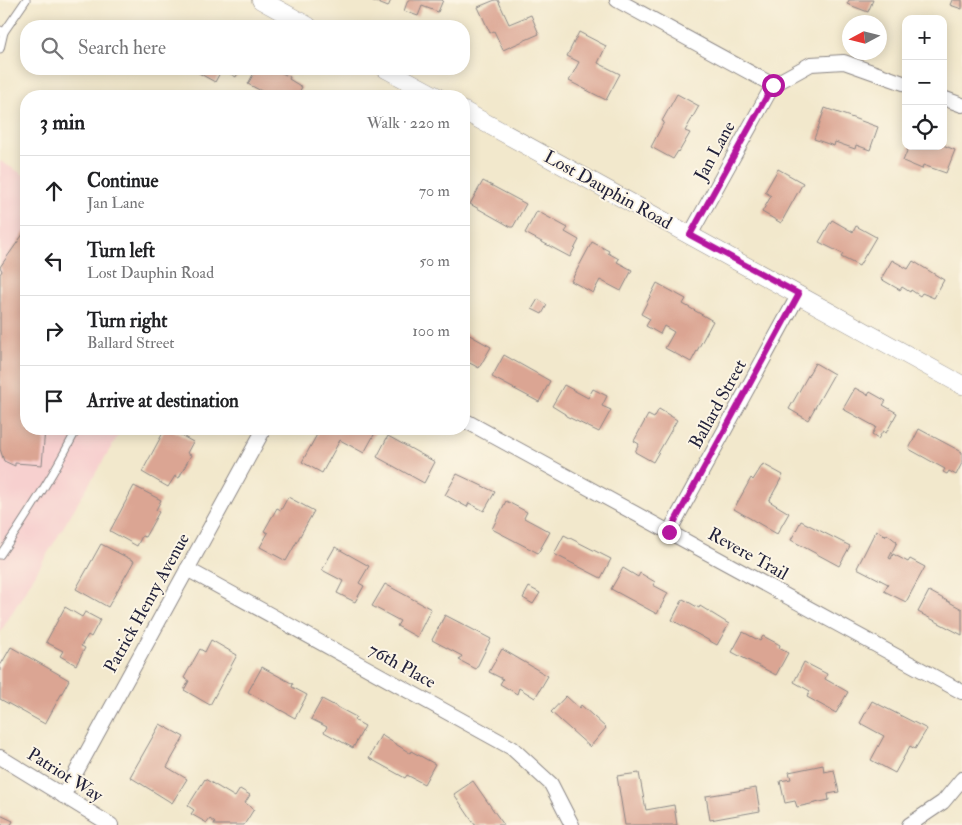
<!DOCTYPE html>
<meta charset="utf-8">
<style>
body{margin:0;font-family:"IM FELL Double Pica",serif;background:#f6f6f6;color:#202124}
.controls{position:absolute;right:15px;top:15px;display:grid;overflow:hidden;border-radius:10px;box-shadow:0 2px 12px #0003}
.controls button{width:45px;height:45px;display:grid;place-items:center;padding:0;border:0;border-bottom:1px solid #e0e0e0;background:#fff;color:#202124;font:25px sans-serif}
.compass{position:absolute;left:842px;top:15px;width:45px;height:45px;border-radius:50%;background:#fff;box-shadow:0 2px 12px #0003;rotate:263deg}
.stop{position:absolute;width:15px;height:15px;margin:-11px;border:4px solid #b5179e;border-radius:50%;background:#fff}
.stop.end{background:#b5179e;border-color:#fff;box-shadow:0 1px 5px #0008}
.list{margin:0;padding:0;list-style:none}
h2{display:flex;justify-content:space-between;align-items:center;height:65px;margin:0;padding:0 20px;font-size:21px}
h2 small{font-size:16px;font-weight:400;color:#757577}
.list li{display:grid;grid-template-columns:32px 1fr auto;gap:15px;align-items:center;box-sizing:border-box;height:70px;padding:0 20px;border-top:1px solid #e0e0e0}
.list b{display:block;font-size:19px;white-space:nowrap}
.list p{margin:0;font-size:16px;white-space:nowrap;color:#757577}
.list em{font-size:16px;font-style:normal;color:#757577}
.icon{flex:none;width:28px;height:28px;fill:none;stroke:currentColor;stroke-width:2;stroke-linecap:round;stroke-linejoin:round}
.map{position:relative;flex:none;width:962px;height:825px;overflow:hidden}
.search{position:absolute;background:#fff;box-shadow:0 2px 12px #0003;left:20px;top:20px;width:450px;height:55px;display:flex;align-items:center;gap:12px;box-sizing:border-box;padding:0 18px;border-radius:20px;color:#757577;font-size:19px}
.panel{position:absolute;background:#fff;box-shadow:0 2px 12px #0003;left:20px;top:90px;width:450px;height:345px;border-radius:20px}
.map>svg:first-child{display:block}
.built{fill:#f7d0cf}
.building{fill:#dba593}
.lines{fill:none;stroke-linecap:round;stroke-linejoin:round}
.service-casing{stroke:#8a8584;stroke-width:9}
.minor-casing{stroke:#8a8584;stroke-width:16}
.tertiary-casing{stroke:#8a8584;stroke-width:19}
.service{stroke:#fff;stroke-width:7}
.minor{stroke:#fff;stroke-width:14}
.tertiary{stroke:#fff;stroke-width:18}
.route{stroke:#b5179e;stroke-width:6}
.labels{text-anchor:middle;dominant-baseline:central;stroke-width:4;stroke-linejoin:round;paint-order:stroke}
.street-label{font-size:18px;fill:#22223b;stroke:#fcf5e5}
</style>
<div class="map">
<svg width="962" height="825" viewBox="0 0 962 825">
<rect width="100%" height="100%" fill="#fcf5e5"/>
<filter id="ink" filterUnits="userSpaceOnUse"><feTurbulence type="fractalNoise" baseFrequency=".02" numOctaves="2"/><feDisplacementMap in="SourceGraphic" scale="10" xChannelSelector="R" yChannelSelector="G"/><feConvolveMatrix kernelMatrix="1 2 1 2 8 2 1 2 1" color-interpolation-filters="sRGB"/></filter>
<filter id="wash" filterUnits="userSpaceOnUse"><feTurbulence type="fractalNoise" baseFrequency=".0096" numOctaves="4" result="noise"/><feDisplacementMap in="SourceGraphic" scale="20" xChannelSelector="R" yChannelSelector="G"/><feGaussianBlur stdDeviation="1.12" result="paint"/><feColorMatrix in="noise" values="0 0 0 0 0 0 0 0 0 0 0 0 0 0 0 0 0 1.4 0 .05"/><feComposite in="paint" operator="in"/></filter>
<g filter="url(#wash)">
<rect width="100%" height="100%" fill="#f2e8cc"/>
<path class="built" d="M0,161l26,15v253h96l-122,204z"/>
<g id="blocks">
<g class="building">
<path d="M371,0h20l-3,7z"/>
<path d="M408,0h35l-5,12 -16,-6 -4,10 -14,-5z"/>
<path d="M495,0h3l11,24 22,-9 8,19 -36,16 -9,-19 -4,2 -12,-26z"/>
<path d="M849,0h24l-5,12 -21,-8z"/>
<path d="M952,0h10v9l-12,-4z"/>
<path d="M579,32l27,14 -8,17 22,11 -14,26 -37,-19 10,-19 -12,-6z"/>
<path d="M196,69h44l-4,8 -14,-8 -7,13 -20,-11z"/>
<path d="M256,69h18l16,8 -1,2 13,8 -5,9h-26l-23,-12z"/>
<path d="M677,94l22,12 -14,25 5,2 -11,19 -1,-1 -5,8 -22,-12 13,-25 -2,-1z"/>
<path d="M825,108l53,19 -8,23 -14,-5 -1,4 -20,-7 -1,4 -20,-7z"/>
<path d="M943,145l12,5 -9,23 -23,-8 -1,4 -19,-8 6,-15z"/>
<path d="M778,169l25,14 -22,40 -19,-11 9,-16 -6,-4z"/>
<path d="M483,181l43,23 -13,23h-2l-41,-23z"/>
<path d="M537,211l31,17 -3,4 14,8 -9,17 -45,-24z"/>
<path d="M832,220l21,12 3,-6 20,11 -17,29 -18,-9 2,-3 -24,-12z"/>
<path d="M26,230v199h19l-3,36 -27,-2v3l-11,-5 -4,-12v-175l2,-3 -2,-4z"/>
<path d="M592,242l17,9 -1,2 11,6 -2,3 15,8 -11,21 -21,-11 -7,13 -22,-12z"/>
<path d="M892,260l16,9 5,-8 31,19 -10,18 -12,-5 -2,3 -9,-6 -1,2 -8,-5 -2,3 -19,-11z"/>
<path d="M657,283l29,16 -3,5 30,17 -22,41 -26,-14 9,-16 -10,-6 -4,8 -14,-8 4,-7 -9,-5z"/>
<path d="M538,299l9,6 -5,9 -10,-5z"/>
<path d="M464,332l27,15 -12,21 -15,-8z"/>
<path d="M504,355l46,26 -11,21 -47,-25z"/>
<path d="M815,363l19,11 -26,46 -19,-11z"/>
<path d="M564,385l24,13 5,-9 14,7 -5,10 9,4 -12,22 -33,-16 -1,-2 -13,-8z"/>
<path d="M855,388l13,7 2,-3 16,9 -3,4 14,8 -11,20 -3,-2 -5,8 -6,-4 4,-8 -33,-18z"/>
<path d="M659,409l18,11 -24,42 -18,-10 4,-8 -5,-3 14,-26 6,3z"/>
<path d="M165,429h5l23,13 -6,11 4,2 -12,23 -4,-2 -7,11 -26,-15z"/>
<path d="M320,429h48l7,4 -11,20 -24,-13 -18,33 -20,-11z"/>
<path d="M919,429l43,23v11l-6,12 -7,-4 -2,3 -4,-2 2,-3 -36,-20z"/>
<path d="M388,436l47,26 -11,21 -47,-26z"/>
<path d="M763,464l20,11 -14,26 20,12 -12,21 -43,-25 17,-31 2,2z"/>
<path d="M457,474l38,18 -11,19 -15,-8 -2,4 -22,-12z"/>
<path d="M134,486l27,14 -5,10 3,2 -14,25 -3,-1 -5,10 -27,-15z"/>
<path d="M288,497l26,14 -28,50 -26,-14 8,-14 -4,-2 13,-23 4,2z"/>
<path d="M506,501l21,11 -3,6 26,14 -12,21 -46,-24z"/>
<path d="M801,521l49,25 -11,20 -48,-26z"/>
<path d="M876,530l10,6 1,-2 10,8 -8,16 2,1 2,-5 15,8 2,-3 15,8 -19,35 -22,-11 4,-7 -31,-16z"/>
<path d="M564,535l47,24 -10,19 -47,-24z"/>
<path d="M101,544l33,17 -26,46 -32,-18z"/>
<path d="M335,547l34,19 -10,17 5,3 -9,16 -18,-9 6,-12 -21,-11z"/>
<path d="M623,568l15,9 2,-4 15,9 -2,3 15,8 -11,21 -46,-25z"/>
<path d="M385,584l46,25 -14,28 -20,-11 3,-5 -28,-15z"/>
<path d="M529,587l11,6 -7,11 -10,-6z"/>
<path d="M929,591l33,18v26l-44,-23z"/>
<path d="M683,599l16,9 1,-2 29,18 -12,21 -45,-25z"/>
<path d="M65,607l17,10 3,-5 15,8 -9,17 -3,-2 -7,11 4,2 -9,17 -16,-9 3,-5 -17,-9z"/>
<path d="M445,615l46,24 -15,30 -17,-9 3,-4 -30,-16z"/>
<path d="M743,632l17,9 3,-5 17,9 -1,3 9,5 -12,22 -44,-23z"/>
<path d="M211,640l26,15 -27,50 -26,-15 5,-9 -5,-3 16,-29 5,3z"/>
<path d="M11,647l58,33 -24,44 -45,-25v-33z"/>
<path d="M502,649l46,27 -13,22 -16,-10 -2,6 -17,-10 3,-5 -14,-7z"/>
<path d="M804,662l23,12 -2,5 23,13 -12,21 -29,-16 3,-6 -16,-9z"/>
<path d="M262,667l31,17 -1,3 15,8 -12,23 -47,-26z"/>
<path d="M566,696l13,12 2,-3 25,23 -16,19 -39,-35z"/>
<path d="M322,699l34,18 -2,3 11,6 -12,22 -29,-16 3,-5 -16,-8z"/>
<path d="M872,701l55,28 -12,20 -5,-3 -15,27 -24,-13 13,-24 -24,-13z"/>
<path d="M160,724l24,13 -17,30 20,12 -15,24 -42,-26z"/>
<path d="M381,735l29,18 1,-2 24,13 -11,20 -17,-9 -2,3 -36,-20z"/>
<path d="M823,765l1,7 10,-2 5,22 -11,2 1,6 -32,7 -2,-6 -10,2 -5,-22 11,-2 -2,-7z"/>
<path d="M639,773l7,37 28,-5 3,20h-52l-8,-49z"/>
<path d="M205,779l30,18 5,-8 10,6 -5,8 9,6 -10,16h-30l1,-2 -5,-4 -3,4 -16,-9 3,-4 -6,-4z"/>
<path d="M473,781l23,33 8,11h-29l-21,-31z"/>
<path d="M756,788l4,23 -50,9 -4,-24z"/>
<path d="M0,815l13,6 -2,4h-11z"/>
</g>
</g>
</g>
<g filter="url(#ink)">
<use href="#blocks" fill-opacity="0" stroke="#8a8584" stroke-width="1"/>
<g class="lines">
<defs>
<g id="service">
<path d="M4,32l22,-32"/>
<path d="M0,49l4,-17 -4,-2"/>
<path d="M0,555c29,-41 54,-82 77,-126"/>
</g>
<g id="minor">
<path d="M617,0l156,85"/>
<path d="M773,85l38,-21 33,-2 62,22"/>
<path d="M943,98l19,7"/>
<path d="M690,235l83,-150"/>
<path d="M464,420l498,272"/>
<path d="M669,532l130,-238"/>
<path d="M187,569l325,179 39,36 21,41"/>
<path d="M0,757l111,68"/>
<path d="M63,796l201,-367"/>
<path d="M909,825l34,-23 19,-23"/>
</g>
<g id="tertiary">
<path d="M261,0l47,26"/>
<path d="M386,69l50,27"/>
<path d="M464,111l498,274"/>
</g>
</defs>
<use href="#service" class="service-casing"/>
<use href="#minor" class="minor-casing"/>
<use href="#tertiary" class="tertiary-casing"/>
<use href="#service" class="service"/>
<use href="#minor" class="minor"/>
<use href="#tertiary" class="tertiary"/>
</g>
</g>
<g class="lines" filter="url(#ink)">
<path class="route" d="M669,532l130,-238 -109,-59 83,-150"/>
</g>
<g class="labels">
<g class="street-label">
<text transform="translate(715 151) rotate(-61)">Jan Lane</text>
<text transform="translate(608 190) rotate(29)">Lost Dauphin Road</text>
<text transform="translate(718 404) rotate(-61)">Ballard Street</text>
<text transform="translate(748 554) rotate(29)">Revere Trail</text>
<text transform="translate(147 603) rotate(-61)">Patrick Henry Avenue</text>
<text transform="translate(402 666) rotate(29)">76th Place</text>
<text transform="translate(65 775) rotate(32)">Patriot Way</text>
</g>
</g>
</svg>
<div class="controls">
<button>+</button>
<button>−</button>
<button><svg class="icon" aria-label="locate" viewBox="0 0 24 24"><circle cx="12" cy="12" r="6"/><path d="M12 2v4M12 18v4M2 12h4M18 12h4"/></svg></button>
</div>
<svg class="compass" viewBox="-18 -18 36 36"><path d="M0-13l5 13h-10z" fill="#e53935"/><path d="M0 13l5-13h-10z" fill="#757577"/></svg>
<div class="stop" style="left:773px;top:85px"></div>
<div class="stop end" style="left:669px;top:532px"></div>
<div class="search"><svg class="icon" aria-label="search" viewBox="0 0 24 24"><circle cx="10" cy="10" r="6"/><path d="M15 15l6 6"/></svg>Search here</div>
<section class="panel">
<h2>3 min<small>Walk · 220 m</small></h2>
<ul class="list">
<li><svg class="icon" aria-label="ahead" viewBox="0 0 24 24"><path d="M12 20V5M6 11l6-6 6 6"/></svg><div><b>Continue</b><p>Jan Lane</p></div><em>70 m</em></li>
<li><svg class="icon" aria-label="left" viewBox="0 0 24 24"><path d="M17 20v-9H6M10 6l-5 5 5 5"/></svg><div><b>Turn left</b><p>Lost Dauphin Road</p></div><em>50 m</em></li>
<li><svg class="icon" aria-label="right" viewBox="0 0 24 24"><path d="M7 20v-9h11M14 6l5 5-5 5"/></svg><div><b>Turn right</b><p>Ballard Street</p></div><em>100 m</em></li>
<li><svg class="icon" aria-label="arrive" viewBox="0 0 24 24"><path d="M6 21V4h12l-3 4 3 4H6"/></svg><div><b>Arrive at destination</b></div></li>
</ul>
</section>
</div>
